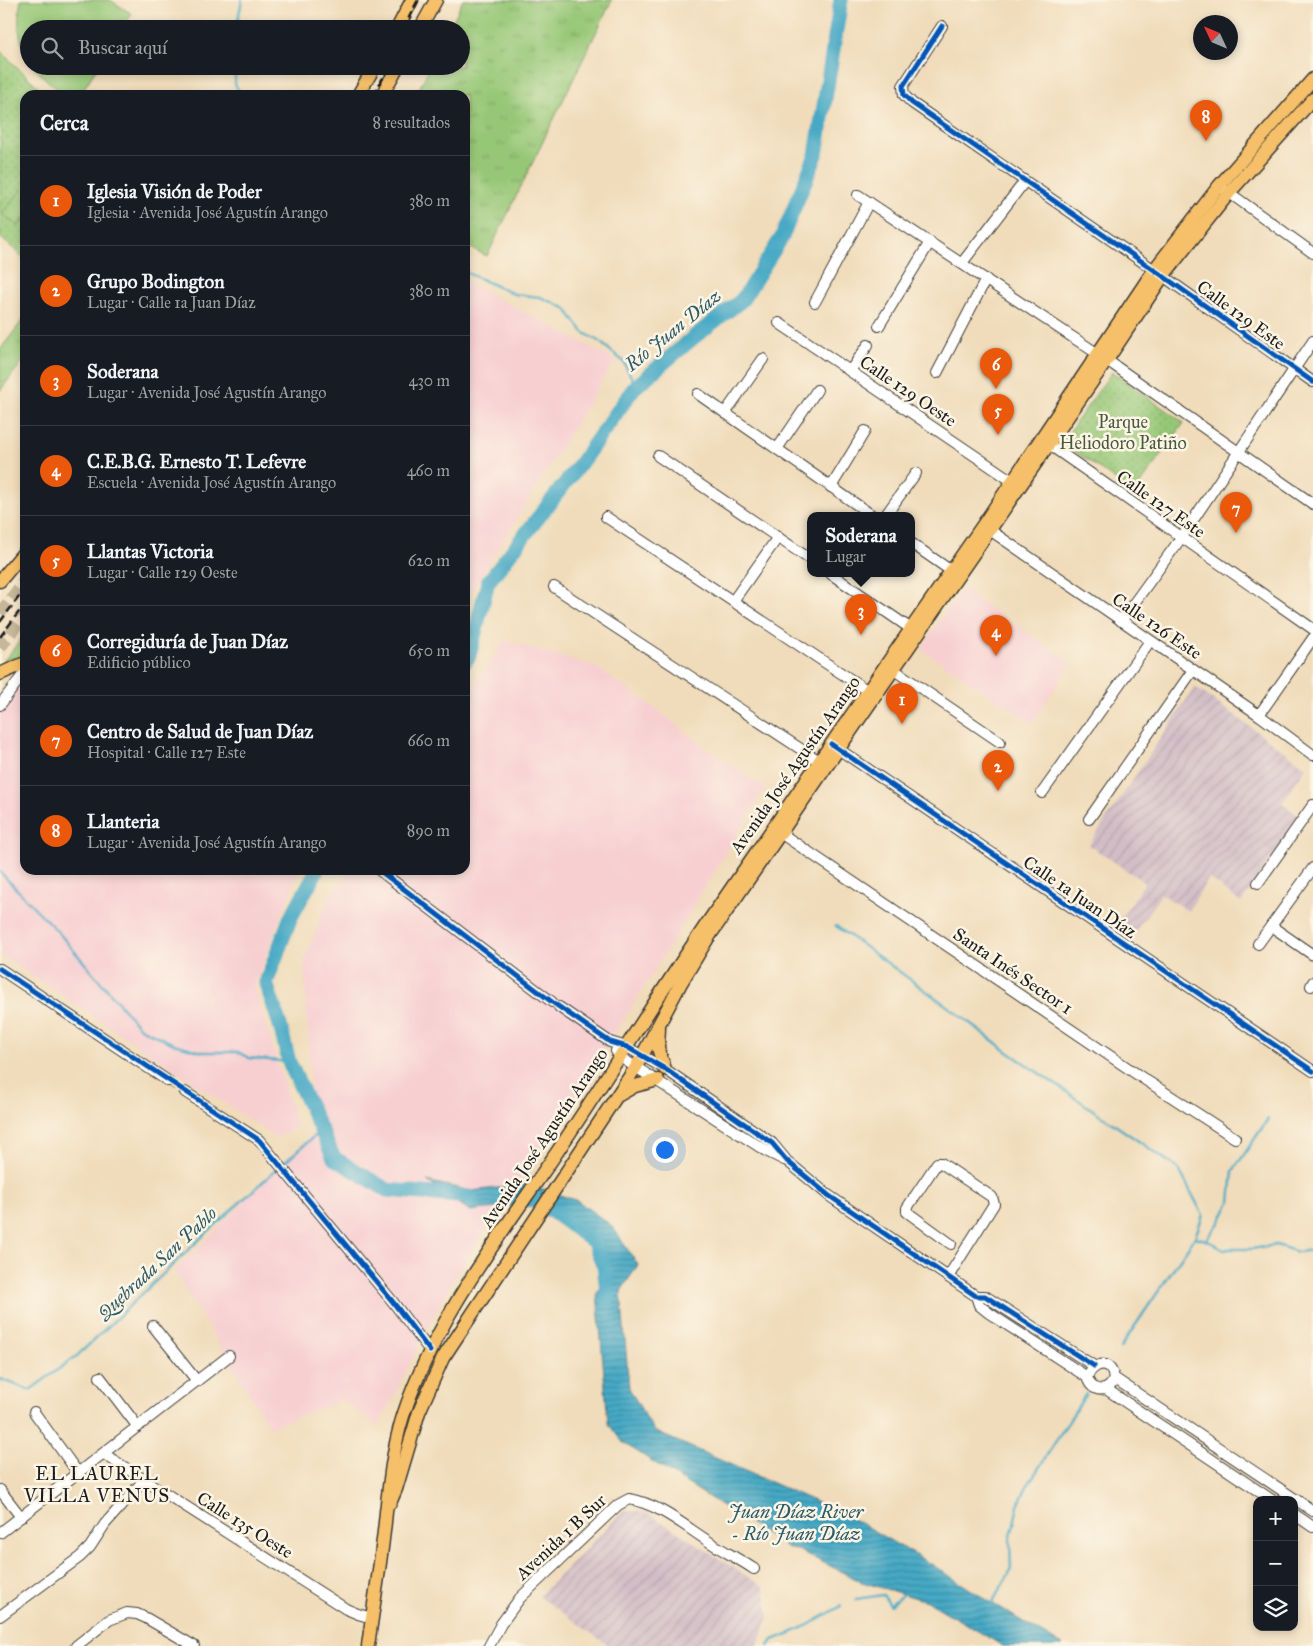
<!DOCTYPE html>
<html lang="es">
<meta charset="utf-8">
<style>
body{margin:0;font-family:"IM FELL Great Primer",serif;background:#20242c;color:#f1f3f6}
.controls{position:absolute;right:15px;bottom:15px;display:grid;overflow:hidden;border-radius:10px;box-shadow:0 2px 8px #0003}
.controls button{width:45px;height:45px;display:grid;place-items:center;padding:0;border:0;border-bottom:1px solid #363941;background:#171b24;color:#f1f3f6;font:25px sans-serif}
.compass{position:absolute;left:1193px;top:15px;width:45px;height:45px;border-radius:50%;background:#171b24;box-shadow:0 2px 8px #0003;rotate:314deg}
.you{position:absolute;left:664px;top:1149px;width:18px;height:18px;margin:-12px;border:4px solid #fff;border-radius:50%;background:#1a73e8;box-shadow:0 0 0 8px #1a73e833}
.badge{display:grid;place-items:center;width:32px;height:32px;border-radius:50%;background:#ea580c;color:#fff;font-size:16px;font-weight:700}
.pin{position:absolute;translate:-50% -41px;filter:drop-shadow(0 1px 2px #0008)}
.pin::after{content:'';position:absolute;top:26px;width:18px;height:15px;background:inherit;clip-path:polygon(0 0,100% 0,50% 100%)}
.popup{position:absolute;left:807px;top:512px;width:108px;height:65px;box-sizing:border-box;display:grid;place-content:center;border-radius:10px;background:#171b24;filter:drop-shadow(0 1px 4px #0005);font-size:16px;white-space:nowrap;color:#9ea1a6}
.popup b{font-size:19px;color:#f1f3f6}
.popup::after{content:'';position:absolute;left:50%;top:100%;margin-left:-10px;border:10px solid transparent;border-top-color:#171b24}
.list{margin:0;padding:0;list-style:none}
h2{display:flex;justify-content:space-between;align-items:center;height:65px;margin:0;padding:0 20px;font-size:21px}
h2 small{font-size:16px;font-weight:400;color:#9ea1a6}
.list li{display:grid;grid-template-columns:32px 1fr auto;gap:15px;align-items:center;box-sizing:border-box;height:90px;padding:0 20px;border-top:1px solid #363941}
.list b{display:block;font-size:19px;white-space:nowrap}
.list p{margin:0;font-size:16px;white-space:nowrap;color:#9ea1a6}
.list em{font-size:16px;font-style:normal;color:#9ea1a6}
.icon{flex:none;width:28px;height:28px;fill:none;stroke:currentColor;stroke-width:2;stroke-linecap:round;stroke-linejoin:round}
.map{position:relative;flex:none;width:1313px;height:1646px;overflow:hidden}
.search{position:absolute;background:#171b24;box-shadow:0 2px 8px #0003;left:20px;top:20px;width:450px;height:55px;display:flex;align-items:center;gap:12px;box-sizing:border-box;padding:0 18px;border-radius:28px;color:#9ea1a6;font-size:19px}
.panel{position:absolute;background:#171b24;box-shadow:0 2px 8px #0003;left:20px;top:90px;width:450px;height:785px;border-radius:15px}
.map>svg:first-child{display:block}
.built{fill:#f7cfd1}
.industrial{fill:url(#industrial-furrows)}
.grass{fill:url(#grass-tufts);stroke:#597249}
.park{fill:url(#park-dots);stroke:#597249}
.garden{fill:#96c776;stroke:#597249}
.water{fill:url(#water-rules);stroke:#316270}
.lines{fill:none;stroke-linecap:round;stroke-linejoin:round}
.stream{stroke:#46a9c5;stroke-width:2.5}
.river{stroke:#46a9c5;stroke-width:15}
.minor-tunnel{stroke:#c6b69a;stroke-width:10;stroke-dasharray:10 5;stroke-linecap:butt}
.major-tunnel{stroke:#c6b69a;stroke-width:12;stroke-dasharray:12 6;stroke-linecap:butt}
.minor-casing{stroke:#3c3934;stroke-width:12}
.major-casing{stroke:#3c3934;stroke-width:15}
.minor{stroke:#fff;stroke-width:10}
.major{stroke:#f6c06b;stroke-width:12}
.rail{stroke:#1c1c1c;stroke-width:2.5;stroke-dasharray:8 4;stroke-linecap:butt}
.cycleway-casing{stroke:#fcf5e5;stroke-width:8}
.cycleway{stroke:#0057b8;stroke-width:5}
.labels{text-anchor:middle;dominant-baseline:central;stroke-width:5;stroke-linejoin:round;paint-order:stroke}
.street-label{font-size:18px;fill:#1c1c1c;stroke:#fcf5e5}
.park-label{font-size:18px;fill:#47583c;stroke:#fcf5e5}
.water-label{font-size:19px;font-style:italic;fill:#2f5b68;stroke:#fcf5e5}
.neighbourhood-label{font-size:19px;letter-spacing:1px;fill:#1c1c1c;stroke:#fcf5e5}
</style>
<div class="map">
<svg width="1313" height="1646" viewBox="0 0 1313 1646">
<defs>
<pattern id="industrial-furrows" width="10" height="10" patternUnits="userSpaceOnUse" patternTransform="scale(1.25)"><rect width="10" height="10" fill="#d2bdc6"/><path d="M-1 1l2-2M0 10L10 0M9 11l2-2" fill="none" stroke="#b4a2aa"/></pattern>
<pattern id="grass-tufts" width="24" height="20" patternUnits="userSpaceOnUse" patternTransform="scale(1.25)"><rect width="24" height="20" fill="#96c776"/><path d="M3 7l-1-3M5 7V3M7 7l1-3M15 17l-1-3M17 17v-4M19 17l1-3" fill="none" stroke="#81aa66"/></pattern>
<pattern id="park-dots" width="8" height="8" patternUnits="userSpaceOnUse" patternTransform="scale(1.25)"><rect width="8" height="8" fill="#96c776"/><path d="M2 2h.1M6 6h.1" fill="none" stroke="#81aa66" stroke-width="1.8" stroke-linecap="round"/></pattern>
<pattern id="water-rules" width="6" height="5" patternUnits="userSpaceOnUse" patternTransform="scale(1.25)"><rect width="6" height="5" fill="#46a9c5"/><path d="M0 2.5h6" fill="none" stroke="#3a899f"/></pattern>
</defs>
<rect width="100%" height="100%" fill="#fcf5e5"/>
<filter id="ink" filterUnits="userSpaceOnUse"><feTurbulence type="fractalNoise" baseFrequency=".02" numOctaves="2"/><feDisplacementMap in="SourceGraphic" scale="10" xChannelSelector="R" yChannelSelector="G"/><feConvolveMatrix kernelMatrix="1 2 1 2 8 2 1 2 1" color-interpolation-filters="sRGB"/></filter>
<filter id="wash" filterUnits="userSpaceOnUse"><feTurbulence type="fractalNoise" baseFrequency=".0096" numOctaves="4" result="noise"/><feDisplacementMap in="SourceGraphic" scale="20" xChannelSelector="R" yChannelSelector="G"/><feGaussianBlur stdDeviation="1.12" result="paint"/><feColorMatrix in="noise" values="0 0 0 0 0 0 0 0 0 0 0 0 0 0 0 0 0 1.4 0 .05"/><feComposite in="paint" operator="in"/></filter>
<g filter="url(#wash)">
<rect width="100%" height="100%" fill="#f0dcba"/>
<g class="built">
<path d="M465,281l150,79 -150,242z"/>
<path d="M961,589l111,74 -40,60 -111,-74z"/>
<path d="M504,640l92,27 63,44 48,38 58,39 -125,206 -192,294 -70,139 -36,-27 -72,27 -96,-156 139,-138 -9,-173 25,-62 21,-28h115v-168z"/>
<path d="M25,666v204h274l-45,117 43,139 -20,12 -277,-184v-255z"/>
</g>
<g class="industrial">
<path d="M1195,687l111,80 -24,36 18,14 -59,86 -32,-25 -21,33 -27,-17 -30,44 -16,-11 30,-44 -56,-38z"/>
<path d="M624,1510l22,2 118,75 5,30 -12,29h-148l-70,-50z"/>
</g>
<g class="grass">
<path d="M463,0h149l-125,256 -22,-11v-150h-49l14,-29h31v-37h-12z"/>
<path d="M25,317v41l-25,33v-41z"/>
<path d="M25,634v21l-25,15v-4z"/>
</g>
<g class="park">
<path d="M0,51l47,44h-22v164l-25,-22z"/>
<path d="M1112,372l72,51 -50,70 -72,-51z"/>
</g>
<g class="garden">
<path d="M21,0h89l22,14 -10,15h-93v33c-10,-21 -13,-39 -8,-62z"/>
<path d="M32,66h66l-18,29h-12l-16,-10z"/>
<path d="M22,189l3,2v26l-7,9 -16,-12z"/>
</g>
<path class="water" d="M427,1181l44,10 57,-7 50,17 34,25 26,39 -17,26 8,97 25,43 194,85 83,48 61,39 71,43h-60l-76,-45 -65,-19 -64,-32 -8,-1 -168,-107 -14,-19 -11,-130 11,-16 -5,-33 -38,-30 -45,-9 -50,6z"/>
<g class="lines">
<g class="stream">
<path d="M236,29l6,-29"/>
<path d="M235,66v18l6,11"/>
<path d="M465,272l49,22 26,3 25,11 18,24 17,10 23,19 13,25"/>
<path d="M0,872l58,60 82,96 34,16 29,8h35l11,6 40,4"/>
<path d="M836,926l118,85 54,41 170,116 25,47 -8,22 -75,111"/>
<path d="M283,1164l38,-34"/>
<path d="M1195,1237l11,3 13,-17 11,-21 3,-31 35,-52"/>
<path d="M1206,1240l18,9h28l24,-4 22,7 15,-2"/>
<path d="M0,1379l30,11 48,-35 124,-118 77,-70"/>
<path d="M856,1599l27,-4 7,10 15,-12"/>
<path d="M992,1603l19,-33 -1,-29 8,-35 8,-18 60,-94"/>
<path d="M769,1646l4,-6 32,-13 36,-21"/>
</g>
<g class="river">
<path d="M465,662l4,-6 19,-74 92,-118 54,-76 60,-51 48,-37 40,-63 34,-82 25,-155"/>
<path d="M317,870l-27,49 -24,64 14,42 9,37 45,96 53,32 83,7"/>
<path d="M536,1202l17,10 41,30 10,24 4,33"/>
</g>
</g>
</g>
<g filter="url(#ink)">
<g class="lines">
<path class="minor-tunnel" d="M168,1081l17,11"/>
<g class="major-tunnel">
<path d="M0,613l25,-33"/>
<path d="M0,648l25,-34"/>
</g>
<defs>
<g id="minor">
<path d="M942,26l-39,60 1,9 8,8 251,173 150,106"/>
<path d="M1224,189l89,64"/>
<path d="M858,195l240,159 215,150"/>
<path d="M962,263l63,-82"/>
<path d="M815,302l54,-100"/>
<path d="M779,323l239,162"/>
<path d="M879,326l51,-84"/>
<path d="M850,371l18,-26"/>
<path d="M937,373l49,-94"/>
<path d="M698,394l175,122"/>
<path d="M725,413l38,-54"/>
<path d="M1044,441l269,188"/>
<path d="M777,449l40,-59"/>
<path d="M658,456l153,104"/>
<path d="M831,487l34,-56"/>
<path d="M885,516l31,-43"/>
<path d="M606,517l268,178"/>
<path d="M984,526l275,189 54,40"/>
<path d="M911,543l46,32"/>
<path d="M831,574l86,59"/>
<path d="M554,587l265,174"/>
<path d="M733,601l45,-64"/>
<path d="M1121,621l60,-83 132,-197"/>
<path d="M887,665l113,77"/>
<path d="M0,705l25,-33"/>
<path d="M1259,715l54,-77"/>
<path d="M834,746l479,325"/>
<path d="M1042,793l108,-152"/>
<path d="M1089,819l104,-149"/>
<path d="M776,830l368,249 91,59"/>
<path d="M379,870l173,132"/>
<path d="M1258,883l55,-78"/>
<path d="M1271,926l42,29"/>
<path d="M1258,944l55,-76"/>
<path d="M0,969l168,112"/>
<path d="M1311,986l2,-4"/>
<path d="M559,1007l51,35 17,5 38,22 107,74 15,18 41,34 148,101h9l109,70"/>
<path d="M616,1051l4,6 146,94 18,9"/>
<path d="M185,1092l74,48 134,162 37,49"/>
<path d="M948,1277l46,-73 -2,-7 -51,-34h-4l-30,45v4l44,32"/>
<path d="M976,1296l3,9 10,8 98,64c7,24 35,9 24,-7 -8,-12 -20,-2 -24,7"/>
<path d="M153,1326l44,55"/>
<path d="M100,1377l38,50"/>
<path d="M1114,1378l199,133"/>
<path d="M1106,1389l166,111"/>
<path d="M34,1412l44,61"/>
<path d="M104,1454l242,155 12,5 14,4"/>
<path d="M0,1490l21,27"/>
<path d="M1294,1514l19,13"/>
<path d="M0,1533l229,-177"/>
<path d="M0,1616l80,-59 10,-10 15,-23 39,-44"/>
<path d="M76,1646l33,-26 18,-7 10,1 9,4 48,28"/>
<path d="M489,1646l12,-22 19,-26 98,-93 11,-6c30,5 54,26 79,42 15,10 31,18 46,28"/>
</g>
<g id="major">
<path d="M397,29l15,-29"/>
<path d="M420,29l16,-29"/>
<path d="M358,95l17,-29"/>
<path d="M382,95l16,-29"/>
<path d="M0,581l25,-30"/>
<path d="M0,674l25,-11"/>
<path d="M659,1028l-1,20 7,21"/>
<path d="M619,1095l16,-9 23,-6"/>
<path d="M390,1503l6,-14 23,-77 24,-54 193,-291 45,-84 27,-45 399,-578 56,-84 66,-83 84,-94"/>
<path d="M368,1646c6,-45 14,-89 18,-134 4,-34 7,-64 17,-96 32,-96 94,-176 150,-258 53,-78 102,-158 155,-236l275,-397 171,-255 65,-84 94,-107"/>
</g>
</defs>
<use href="#minor" class="minor-casing"/>
<use href="#major" class="major-casing"/>
<use href="#minor" class="minor"/>
<use href="#major" class="major"/>
<g class="rail">
<path d="M403,29l15,-29"/>
<path d="M373,95l17,-29"/>
<path d="M0,622l25,-33"/>
<path d="M0,637l25,-33"/>
</g>
<defs>
<g id="cycleway">
<path d="M942,26l-39,60 1,9 8,8 251,173 150,106"/>
<path d="M831,744l482,327"/>
<path d="M379,870l173,132 58,40 17,5 38,22 107,74 15,18 41,34 148,101h9l109,70"/>
<path d="M0,969l259,171 134,162 37,49"/>
</g>
</defs>
<use href="#cycleway" class="cycleway-casing"/>
<use href="#cycleway" class="cycleway"/>
</g>
</g>
<g class="labels">
<g class="street-label">
<text transform="translate(1241 315) rotate(36)">Calle 129 Este</text>
<text transform="translate(908 391) rotate(34)">Calle 129 Oeste</text>
<text transform="translate(1161 504) rotate(35)">Calle 127 Este</text>
<text transform="translate(1157 626) rotate(34)">Calle 126 Este</text>
<text transform="translate(795 765) rotate(-55)">Avenida José Agustín Arango</text>
<text transform="translate(1080 897) rotate(34)">Calle 1a Juan Díaz</text>
<text transform="translate(1013 971) rotate(34)">Santa Inés Sector 1</text>
<text transform="translate(544 1138) rotate(-56)">Avenida José Agustín Arango</text>
<text transform="translate(245 1525) rotate(32)">Calle 135 Oeste</text>
<text transform="translate(561 1537) rotate(-43)">Avenida 1 B Sur</text>
</g>
<g class="park-label">
<text x="1123" y="422">Parque<tspan x="1123" dy="21">Heliodoro Patiño</tspan></text>
</g>
<g class="water-label">
<text transform="translate(673 330) rotate(-39)">Río Juan Díaz</text>
<text transform="translate(157 1263) rotate(-43)">Quebrada San Pablo</text>
<text x="796" y="1511">Juan Díaz River<tspan x="796" dy="22">- Río Juan Díaz</tspan></text>
</g>
<g class="neighbourhood-label">
<text x="97" y="1473">EL LAUREL<tspan x="97" dy="22">VILLA VENUS</tspan></text>
</g>
</g>
</svg>
<div class="controls">
<button>+</button>
<button>−</button>
<button><svg class="icon" aria-label="layers" viewBox="0 0 24 24"><path d="M12 4l9 5-9 5-9-5zM3 14l9 5 9-5"/></svg></button>
</div>
<svg class="compass" viewBox="-18 -18 36 36"><path d="M0-13l5 13h-10z" fill="#e53935"/><path d="M0 13l5-13h-10z" fill="#9ea1a6"/></svg>
<div class="you"></div>
<div class="pin badge" style="left:902px;top:724px">1</div>
<div class="pin badge" style="left:998px;top:791px">2</div>
<div class="pin badge" style="left:861px;top:635px">3</div>
<div class="popup"><b>Soderana</b>Lugar</div>
<div class="pin badge" style="left:996px;top:656px">4</div>
<div class="pin badge" style="left:998px;top:435px">5</div>
<div class="pin badge" style="left:996px;top:389px">6</div>
<div class="pin badge" style="left:1236px;top:533px">7</div>
<div class="pin badge" style="left:1206px;top:141px">8</div>
<div class="search"><svg class="icon" aria-label="search" viewBox="0 0 24 24"><circle cx="10" cy="10" r="6"/><path d="M15 15l6 6"/></svg>Buscar aquí</div>
<section class="panel">
<h2>Cerca<small>8 resultados</small></h2>
<ul class="list">
<li><span class="badge">1</span><div><b>Iglesia Visión de Poder</b><p>Iglesia · Avenida José Agustín Arango</p></div><em>380 m</em></li>
<li><span class="badge">2</span><div><b>Grupo Bodington</b><p>Lugar · Calle 1a Juan Díaz</p></div><em>380 m</em></li>
<li><span class="badge">3</span><div><b>Soderana</b><p>Lugar · Avenida José Agustín Arango</p></div><em>430 m</em></li>
<li><span class="badge">4</span><div><b>C.E.B.G. Ernesto T. Lefevre</b><p>Escuela · Avenida José Agustín Arango</p></div><em>460 m</em></li>
<li><span class="badge">5</span><div><b>Llantas Victoria</b><p>Lugar · Calle 129 Oeste</p></div><em>620 m</em></li>
<li><span class="badge">6</span><div><b>Corregiduría de Juan Díaz</b><p>Edificio público</p></div><em>650 m</em></li>
<li><span class="badge">7</span><div><b>Centro de Salud de Juan Díaz</b><p>Hospital · Calle 127 Este</p></div><em>660 m</em></li>
<li><span class="badge">8</span><div><b>Llanteria</b><p>Lugar · Avenida José Agustín Arango</p></div><em>890 m</em></li>
</ul>
</section>
</div>
